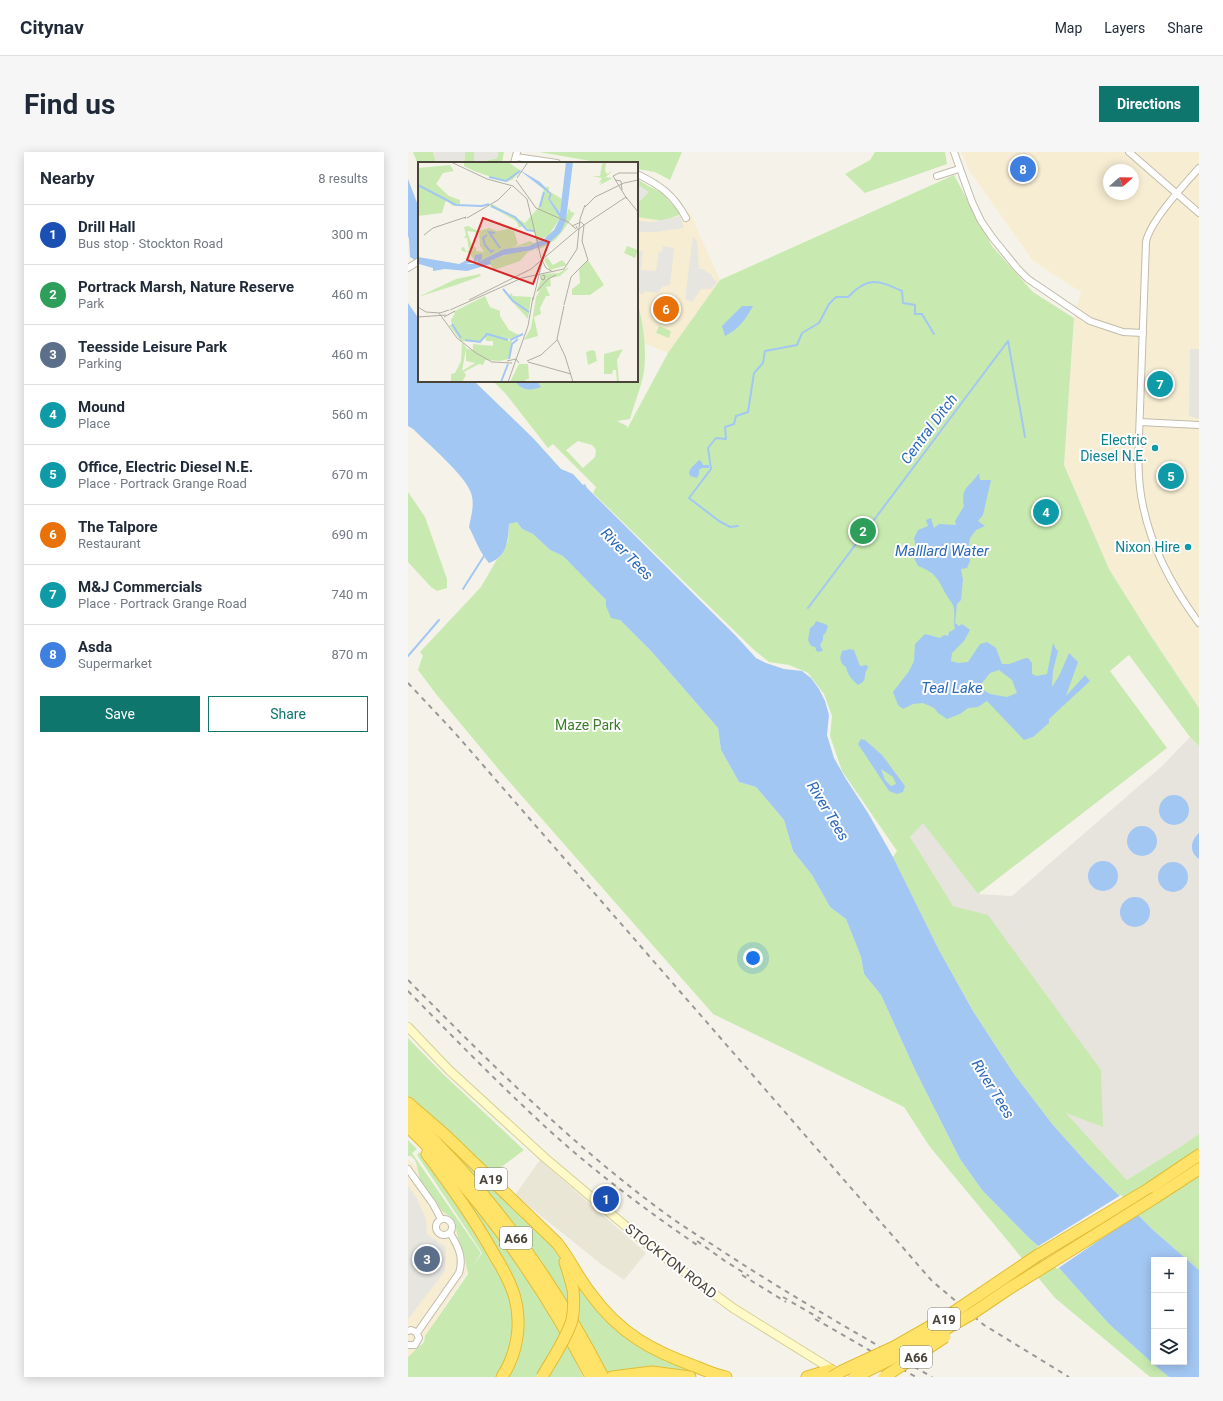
<!DOCTYPE html>
<meta charset="utf-8">
<style>
body{margin:0;font-family:Roboto,sans-serif;background:#f6f6f7;color:#1f2937}
.controls{position:absolute;right:12px;bottom:12px;display:grid;overflow:hidden;border-radius:0px;box-shadow:0 2px 10px #0003}
.controls button{width:36px;height:36px;display:grid;place-items:center;padding:0;border:0;border-bottom:1px solid #e0e1e3;background:#fff;color:#1f2937;font:20px sans-serif}
.compass{position:absolute;left:695px;top:12px;width:36px;height:36px;border-radius:50%;background:#fff;box-shadow:0 2px 10px #0003;rotate:70deg}
.you{position:absolute;left:345px;top:806px;width:14px;height:14px;margin:-10px;border:3px solid #fff;border-radius:50%;background:#1a73e8;box-shadow:0 0 0 6px #1a73e833}
.badge{display:grid;place-items:center;width:26px;height:26px;border-radius:50%;background:#0f766e;color:#fff;font-size:13px;font-weight:700}
.pin{position:absolute;translate:-50% -50%;border:2px solid #fff;box-shadow:0 1px 4px #0006}
.list{margin:0;padding:0;list-style:none}
h2{display:flex;justify-content:space-between;align-items:center;height:52px;margin:0;padding:0 16px;font-size:17px}
h2 small{font-size:13px;font-weight:400;color:#747a83}
.list li{display:grid;grid-template-columns:26px 1fr auto;gap:12px;align-items:center;box-sizing:border-box;height:60px;padding:0 16px;border-top:1px solid #e0e1e3}
.list b{display:block;font-size:15px;white-space:nowrap}
.list p{margin:0;font-size:13px;white-space:nowrap;color:#747a83}
.list em{font-size:13px;font-style:normal;color:#747a83}
.actions{display:flex;gap:8px;padding:12px 16px}
.actions a{flex:1;padding:9px 0;border:1px solid #0f766e;border-radius:0px;text-align:center;font-size:14px;color:#0f766e}
.actions .main{background:#0f766e;color:#fff}
.icon{flex:none;width:22px;height:22px;fill:none;stroke:currentColor;stroke-width:2;stroke-linecap:round;stroke-linejoin:round}
.map{position:relative;flex:none;width:791px;height:1225px;overflow:hidden;border-radius:0px}
header{display:flex;align-items:center;gap:24px;box-sizing:border-box;height:56px;padding:0 20px;background:#fff;border-bottom:1px solid #e0e1e3}
header strong{font-size:19px}
nav{display:flex;gap:22px;margin-inline-start:auto;font-size:14px}
.intro{display:flex;align-items:center;justify-content:space-between;box-sizing:border-box;height:96px;padding:0 24px}
h1{margin:0;font-size:28px}
.button{padding:10px 18px;border-radius:0px;background:#0f766e;color:#fff;font-size:14px;font-weight:700}
main{display:flex;gap:24px;padding:0 24px}
aside{flex:1;background:#fff;border-radius:0px;box-shadow:0 2px 10px #0003}
.map>svg:first-child{display:block}
.residential{fill:#e9e6d6}
.commercial{fill:#f7edd3;fill-rule:evenodd}
.industrial{fill:#e7e4dd}
.green{fill:#c8eab0;fill-rule:evenodd}
.parking{fill:#e6e5e0}
.water{fill:#a3c7f3;fill-rule:evenodd}
.pier{fill:#f5f3e9}
.lines{fill:none;stroke-linecap:round;stroke-linejoin:round}
.stream{stroke:#a3c7f3;stroke-width:2}
.street-casing{stroke:#c1bcab;stroke-width:8}
.secondary-casing{stroke:#d6cf97;stroke-width:10}
.highway-casing{stroke:#e3bc34;stroke-width:13}
.street{stroke:#fff;stroke-width:6}
.secondary{stroke:#fffac8;stroke-width:8}
.highway{stroke:#ffe369;stroke-width:11}
.rail{stroke:#989898;stroke-width:2;stroke-dasharray:5 5;stroke-linecap:butt}
.highway-bridge-casing{stroke:#e3bc34;stroke-width:13;stroke-linecap:butt}
.highway-bridge{stroke:#ffe369;stroke-width:11}
.culture-dot{fill:#0f9aa8;stroke:#fff;stroke-width:1.5}
.labels{text-anchor:middle;dominant-baseline:central;stroke-width:4;stroke-linejoin:round;paint-order:stroke}
.shield{fill:#fff;stroke:#807c73;stroke-width:1}
.shield-label{font-size:13px;font-weight:bold;fill:#494437}
.culture-label{font-size:14px;fill:#0d838f;stroke:#fff;text-anchor:end}
.park-label{font-size:14px;fill:#3b7e27;stroke:#fff}
.street-label{font-size:14px;fill:#494437;stroke:#fff}
.water-label{font-size:15px;font-style:italic;fill:#2b69ba;stroke:#fff}
.inset-river{fill:none;stroke:#a3c7f3;stroke-width:2}
.inset-road{fill:none;stroke:#b0ada2;stroke-width:1}
.view{fill:#d62828;fill-opacity:0.15;stroke:#d62828;stroke-width:2}
.inset-edge{fill:none;stroke:#494437;stroke-width:2}
</style>
<header>
<strong>Citynav</strong>
<nav><a>Map</a><a>Layers</a><a>Share</a></nav>
</header>
<div class="intro"><h1>Find us</h1><a class="button">Directions</a></div>
<main>
<aside>
<h2>Nearby<small>8 results</small></h2>
<ul class="list">
<li><span class="badge" style="background:#1a4fb4">1</span><div><b>Drill Hall</b><p>Bus stop · Stockton Road</p></div><em>300 m</em></li>
<li><span class="badge" style="background:#2e9e5b">2</span><div><b>Portrack Marsh, Nature Reserve</b><p>Park</p></div><em>460 m</em></li>
<li><span class="badge" style="background:#5c6f8a">3</span><div><b>Teesside Leisure Park</b><p>Parking</p></div><em>460 m</em></li>
<li><span class="badge" style="background:#0f9aa8">4</span><div><b>Mound</b><p>Place</p></div><em>560 m</em></li>
<li><span class="badge" style="background:#0f9aa8">5</span><div><b>Office, Electric Diesel N.E.</b><p>Place · Portrack Grange Road</p></div><em>670 m</em></li>
<li><span class="badge" style="background:#e8710a">6</span><div><b>The Talpore</b><p>Restaurant</p></div><em>690 m</em></li>
<li><span class="badge" style="background:#0f9aa8">7</span><div><b>M&amp;J Commercials</b><p>Place · Portrack Grange Road</p></div><em>740 m</em></li>
<li><span class="badge" style="background:#3f7fe0">8</span><div><b>Asda</b><p>Supermarket</p></div><em>870 m</em></li>
</ul>
<div class="actions"><a class="main">Save</a><a>Share</a></div>
</aside>
<div class="map">
<svg width="791" height="1225" viewBox="0 0 791 1225">
<rect width="100%" height="100%" fill="#f5f3e9"/>
<path class="residential" d="M132,1008l106,93 -22,27 -23,-16 -86,-69z"/>
<g class="commercial">
<path d="M553,0h238v556l-50,-75 -40,-64 -45,-104 10,-147 7,-26 -48,-31 -64,-91zM701,18h24v24h-24z"/>
<path d="M281,59l31,69 -52,73 -24,-10 -3,-29 -4,-14v-83l27,4z"/>
<path d="M0,1007l8,7 30,40 27,42 -2,18 -63,96z"/>
</g>
<g class="industrial">
<path d="M782,197h9v70l-10,-3z"/>
<path d="M782,585l9,9v388l-19,13 -52,34 -63,-69 -155,-275 13,-15 55,72 34,2 150,-130z"/>
</g>
<g class="green">
<path d="M5,0h20l3,11h-17v4z"/>
<path d="M57,0h9v11h-13l3,-1z"/>
<path d="M90,0h6l-2,11h-27l22,-5z"/>
<path d="M131,0h143l-12,28 -15,-8 -18,-3v-6h-35z"/>
<path d="M467,0h70l2,12 -82,29 -20,-19 25,-14z"/>
<path d="M546,23l38,71 41,46 41,26 -10,147 45,104 40,64 50,75v38l-9,-9 -61,-82 -19,16 57,77 -189,146 -55,-71 -13,14 43,69 35,9 113,155 2,57 -37,-14 61,67 53,-33 19,-13v136l-47,-41 -65,-66 -34,-38 -39,-51 -41,-63 -34,-61 -46,-93 4,-6 -55,-80 -12,-35 2,-20 -8,-22 -16,-21 -19,-8 -20,-3 -15,-12 -161,-157 3,-6 -43,-43 -5,4 -43,-55 -12,-12h144v-81c6,22 10,48 7,71 -2,14 -10,33 -14,48l-13,2 10,5v3l41,-76 52,-73zM170,289l14,4 4,5 -1,7 -12,11 -17,-18z"/>
<path d="M229,27l13,8 11,5 20,22 -17,7 -27,-4v-16l4,-1 -4,-16z"/>
<path d="M251,174l12,5 -2,7 -13,-5z"/>
<path d="M0,340l17,25 22,62v9l-10,3 -6,-4 -23,-25z"/>
<path d="M109,370l5,7 11,5 17,16 13,6 43,44v6l46,46 66,76 3,22 18,32 17,5 28,33 9,31 19,24 18,32 16,12 15,38 3,17 17,21 35,77 44,87 22,31 46,47 16,14 65,73 60,53h-19l-95,-79 -125,-151 -26,-40 -191,-93 -213,-243 -64,-77 -18,-24 4,-12 1,-2 -3,-4 61,-65 15,-26 6,-7 6,-13 1,-17z"/>
<path d="M0,886l35,36 81,76 -24,18 -4,9 -88,-79z"/>
<path d="M34,987l109,106 10,14 7,20 2,30 -130,-167z"/>
<path d="M0,988l9,9 -5,4 69,100 -8,13 9,-13 -65,-98 3,-3c33,45 98,124 93,182 -1,16 -9,29 -16,43h-89v-20l16,-15 1,-6 43,-62 -5,-24 -5,-12 -3,-16 -3,-4 -10,-7 -22,-31 -3,-14 -2,-6 -4,-4h-3z"/>
<path d="M43,1026l63,78 48,78 -24,43h-32l14,-63z"/>
<path d="M166,1119l30,43 99,60 -91,-2 -5,1 -32,-57z"/>
<path d="M158,1190l17,35h-37z"/>
</g>
<g class="parking">
<path d="M25,0h32l-1,10 -3,1h-25z"/>
<path d="M66,0h24l-1,6 -23,5z"/>
<path d="M229,32l12,8 -8,8 -4,1z"/>
<path d="M272,64l4,12 -29,4h-18v-11l15,1z"/>
<path d="M285,84l4,6 2,27h3l10,6v2l5,5 -6,7h-10l-9,13 -7,-3z"/>
<path d="M255,94l11,2 -4,37 -8,2 -4,6 -13,-2 -2,4 -6,-4v-41l6,1 -2,19 15,1 3,-20 3,1z"/>
<path d="M0,1034l8,11 10,22 1,15 19,13 -1,24 -37,48z"/>
</g>
<g class="water">
<path d="M0,27l11,29v58l-4,-6 -5,-3 -1,-18 -1,-3z"/>
<path d="M0,151l11,16v62h55l59,57 28,31 12,5 10,11 2,-1 2,4 149,148 20,22 10,5 18,6 18,2 9,7 8,11 6,12 4,14 -2,20 7,23 12,21 22,34 25,44 46,93 34,61 41,63 39,51 34,38 65,66 47,41v107h-30l-12,-10 -48,-43 -65,-73 -16,-14 -46,-47 -22,-31 -44,-87 -35,-77 -17,-21 -3,-17 -15,-38 -16,-12 -18,-32 -19,-24 -9,-31 -28,-33 -17,-5 -18,-32 -3,-22 -66,-76 -32,-32 -9,-2 -5,-12v-6l-43,-44 -13,-6 -17,-16 -11,-5 -5,-7 -8,2c-1,17 -2,33 -20,39 -9,-10 -14,-24 -20,-36 2,-11 6,-23 2,-34 -5,-17 -44,-50 -58,-64l-5,-3zM746,1108h30v102h-30z"/>
<path d="M334,154h11c-8,14 -13,22 -28,30l-3,-10z"/>
<path d="M107,229h22l4,6c-10,4 -19,4 -26,-6z"/>
<path d="M291,308l2,1 2,4h6v3h-7l-3,2v4l-2,4 -7,-2 -1,-4 2,-4z"/>
<path d="M571,321l1,7h11l-8,35 -5,6 7,5 -9,4 -6,8 -2,13 2,10 -3,7 -6,1 2,11 -2,20 -4,4 -2,19 4,3 3,-2 8,6 -6,11 -12,12 -1,8 7,2 10,-1 12,-18 7,-2 9,6 6,16c12,1 15,-5 26,-6l4,5v11l5,2 10,-2 6,-31 3,6 2,2 -5,20 -1,16 7,-11 10,-23 9,9 -12,34 19,-21 5,6 -41,38v4l-16,14 -9,3 -37,-39 -9,6 -10,1 -8,6 -13,5 -9,-6 -4,-5 -11,-5 -10,1 -10,5 -5,-4 -5,-13 16,-21 5,-10 1,-17 10,-10 15,4 4,-3 4,1 1,-4 6,-3c-2,-7 0,-13 -1,-19 0,-6 -4,-9 -7,-14 -9,-16 -10,-23 -29,-30l-4,-8 3,-7 -3,-13 4,-8 10,-4 -2,-6 5,-2 3,10 5,-4 17,1 -1,-4 9,-15c-4,-19 6,-19 15,-33zM591,518l13,10 5,13 -10,4 -17,-3 -11,-7 11,-14z"/>
<path d="M408,469l9,3 3,2 -2,6 -3,4v4l-3,5 3,6 -6,1 -2,-5 -4,-1 -3,-6 2,-12 4,-3z"/>
<path d="M442,497l4,1 6,16 7,-1 1,3c-6,7 1,12 -10,17 -6,-5 -11,-11 -12,-18l-4,-3 -2,-6 2,-7z"/>
<path d="M453,587l4,1 17,15 23,31 -2,6 -6,2 -8,-3 -31,-47zM473,617l12,8 3,7 -5,2 -6,-6z"/>
<circle cx="766" cy="658" r="15"/>
<circle cx="734" cy="689" r="15"/>
<path d="M791,681v26c-10,-7 -9,-18 0,-26z"/>
<circle cx="695" cy="724" r="15"/>
<circle cx="765" cy="725" r="15"/>
<circle cx="727" cy="760" r="15"/>
</g>
<path class="pier" d="M713,1043l18,18 -82,56 -20,-22z"/>
<g class="lines">
<g class="stream">
<path d="M330,374l-8,1 -11,-6 -30,-23 22,-29 -3,-21 8,-10 10,1 -1,-12 9,-3 2,-8 12,-4 6,-39 9,-10 2,-12 32,-6 5,-12 17,-10 10,-19 7,-7h12c20,-21 30,-17 54,-6l1,12 12,2v9h7l12,20"/>
<path d="M55,437l21,-33"/>
<path d="M400,456l200,-267 17,96"/>
<path d="M0,504l31,-36"/>
</g>
<defs>
<g id="street">
<path d="M546,0l18,50 9,19 11,16 25,31 11,11 62,42 33,11 20,1"/>
<path d="M721,0l70,61"/>
<path d="M108,5l41,6"/>
<path d="M106,11l3,-11"/>
<path d="M791,16c-15,17 -49,53 -53,74 -2,56 -4,112 -6,167 -1,33 -4,66 3,97 9,44 30,82 56,117"/>
<path d="M229,22c23,11 37,21 49,44"/>
<path d="M529,24l22,-7"/>
<path d="M0,116l11,-7"/>
<path d="M732,270l59,3"/>
<path d="M0,1017l25,35 8,15"/>
<circle cx="36" cy="1075" r="8"/>
<path d="M0,1179l3,-1 5,2 3,6 -4,7h-7"/>
<path d="M9,1181l42,-60c5,-16 -1,-27 -9,-40"/>
</g>
<path id="secondary" d="M0,875l41,43 95,87 104,88 85,63 111,69"/>
<g id="highway">
<path d="M0,951l37,32 112,108c13,16 21,35 34,51 28,39 61,57 106,73 9,4 19,8 29,10"/>
<path d="M0,963c79,74 145,165 195,262"/>
<path d="M0,975c75,71 135,158 183,250"/>
<path d="M19,1002c25,33 48,66 68,102 8,13 16,27 20,42 7,27 2,56 -13,79"/>
<path d="M748,1045l43,-28"/>
<path d="M630,1103l109,-65 52,-35"/>
<path d="M157,1110l3,9 5,18"/>
<path d="M204,1225l40,-5 38,5"/>
<path d="M399,1225l23,-7"/>
</g>
</defs>
<use href="#street" class="street-casing"/>
<use href="#secondary" class="secondary-casing"/>
<use href="#highway" class="highway-casing"/>
<use href="#street" class="street"/>
<use href="#secondary" class="secondary"/>
<use href="#highway" class="highway"/>
<g class="rail">
<path d="M0,531l47,50 477,548 52,44 85,52"/>
<path d="M0,828c82,83 164,165 258,234 15,11 31,21 47,31 71,47 145,89 219,132"/>
<path d="M0,839c43,44 85,87 130,129 49,46 106,89 162,127"/>
<path d="M289,1089l28,20 24,15"/>
<path d="M334,1123l44,27"/>
<path d="M375,1145l38,22"/>
<path d="M407,1167l101,58"/>
</g>
<defs>
<g id="highway-bridge">
<path d="M134,1225c9,-16 25,-39 30,-57 2,-10 2,-21 1,-31"/>
<path d="M424,1225l10,-6 52,-24 51,-29 93,-63"/>
<path d="M447,1225l52,-26 63,-36 37,-25 149,-93"/>
<path d="M476,1225l61,-40"/>
</g>
</defs>
<use href="#highway-bridge" class="highway-bridge-casing"/>
<use href="#highway-bridge" class="highway-bridge"/>
</g>
<g class="culture-dot">
<circle cx="747" cy="296" r="4"/>
<circle cx="780" cy="395" r="4"/>
</g>
<g class="labels">
<g class="shield">
<rect x="67" y="1016" width="32" height="22" rx="3"/>
<rect x="92" y="1075" width="32" height="22" rx="3"/>
<rect x="520" y="1156" width="32" height="22" rx="3"/>
<rect x="492" y="1194" width="32" height="22" rx="3"/>
</g>
<g class="shield-label">
<text x="83" y="1027">A19</text>
<text x="108" y="1086">A66</text>
<text x="536" y="1167">A19</text>
<text x="508" y="1205">A66</text>
</g>
<g class="culture-label">
<text x="739" y="288">Electric<tspan x="739" dy="16">Diesel N.E.</tspan></text>
<text x="772" y="395">Nixon Hire</text>
</g>
<g class="park-label">
<text x="180" y="573">Maze Park</text>
</g>
<g class="street-label">
<text transform="translate(263 1109) rotate(38)">STOCKTON ROAD</text>
</g>
<g class="water-label">
<text transform="translate(521 277) rotate(-53)">Central Ditch</text>
<text x="534" y="399">Malllard Water</text>
<text transform="translate(219 402) rotate(45)">River Tees</text>
<text x="544" y="536">Teal Lake</text>
<text transform="translate(420 659) rotate(59)">River Tees</text>
<text transform="translate(585 937) rotate(58)">River Tees</text>
</g>
</g>
<g transform="translate(10 10)">
<rect width="220" height="220" fill="#f5f3e9"/>
<path d="M46,0h44l13,9 -9,9 -6,2 -32,-11 -10,-5zM188,0l-1,9 2,3 5,-3 -6,6h-4l11,1 -13,7 3,-5 -3,3h-1l3,-5 -10,-2h8l2,-12zM32,3l4,6 -11,2 -7,11 13,12 11,4v5l-7,1 -7,-6 -4,13 -24,3v-48zM127,25h4v4l13,8 -2,14 -10,-14 2,-5zM126,27l7,5 -3,5 12,19 -11,17 -17,10 -28,4 -28,14 -6,-9 3,-5 -3,4 -8,-2 -1,-3 3,-1 2,5 3,-2 -2,-12h-3l2,-3 -2,-8 4,-1 10,5 -1,6 -2,-5 -8,-1 6,17 3,-1v4l8,1 -4,-6 -1,-15 10,-3 8,3 22,-4 -3,-6 -26,-15 2,-2 33,19 13,-15zM105,64l12,7 2,9 -4,1 -3,-2 -16,6 4,-3 -4,-13h-5zM151,46l2,4 4,1 -13,19 -7,8 -13,8 -14,4 -8,9 -26,9 -5,-8 3,-2 19,-7 24,-3 26,-18zM209,84l11,4 -3,8 -11,-5zM129,95l6,8 9,-5 5,5 -17,5 -6,-10zM170,98l16,25 -14,10h-18v-6l8,-6 -1,-13zM149,106h2l-9,8 -10,2 1,8 -5,1 4,9h-4l-6,12 1,6 -7,3 4,19 -14,4 7,-12 5,-31 4,-7 -4,3 7,-19 16,-1zM62,112l1,2 -25,9 -38,12 38,-18zM93,131l2,3 18,1 -3,22 -20,-22zM67,134l5,11 10,4v5l9,14 10,5 -14,5 7,1 -3,18 -9,2 -15,-1 -2,5 -4,-1 -15,8 2,3 -4,7h-11v-8l4,-1 6,-12 1,-19 5,7 6,1v-6l20,2v-5h-7l-1,-6 -5,7 -19,-1 -12,-16h3l-1,-5 4,-7 -2,-1zM48,187v12l9,2 -13,8zM205,187l-6,11 2,22h-2l-1,-12h-3l-1,4h-8v-20zM174,188l3,1 2,10 -9,4 -2,-13zM101,202h9l1,15 -4,1v2h-15z" fill="#c8eab0" fill-rule="evenodd"/>
<path d="M148,0h7l-7,58 -5,12 -12,11 -17,7 -28,5 -14,6 1,3 -24,7 -22,-2 -12,2v-3l-14,-4 -1,2v-9l41,7 6,-3h9l1,-6 7,-1v5l-4,3v-3l-3,3 -10,2h9l30,-15 25,-3 15,-7 10,-9 6,-12 -12,-19 2,-5 -32,-25 22,13 12,12 -2,5 10,14z" fill="#a3c7f3"/>
<path class="inset-river" d="M71,15l17,4 14,-10M0,23l38,20 26,1 7,-2M73,44l24,11 12,13 7,1M122,45l4,-15M77,71l-6,-1 11,16M69,73l-4,3 2,7 6,7 3,-2M85,127l10,12 16,11M34,162l9,14M47,178l15,2 7,-8 21,6M92,178l13,-6M91,197l3,-15 6,-5M83,220l7,-18"/>
<path class="inset-road" d="M33,0l36,17 26,7 14,13 15,63 -9,38M99,16l11,-16M98,18l20,28 32,14 8,7M197,18l6,1 1,9M208,35l12,15M209,37l-14,-23 6,-3h19M167,45l10,-10 29,-14 14,-3M49,56l31,-18 13,-13M166,63l42,-28M154,64l9,-4 3,3 -6,5 -2,-4M6,73l9,-7 33,-11 -1,2M125,100l3,6 7,4M123,113v4l3,1 1,-4 -3,-1M119,129l11,-12 8,-4M51,138l62,-31 46,-39M146,143l7,-28 17,-17 -6,-19 2,-16M146,144l-7,33 8,17 8,26M0,145l8,5 14,1 9,-3M32,148l72,-32 42,-9 13,-20 3,-30 5,-14M21,151l18,25 19,15 16,9 20,1M0,155l28,-2M26,155l11,-6M89,199l9,-2 3,4M109,199l14,-6 16,-15M110,200l43,12M90,220l20,-56 5,-29"/>
<path class="view" d="M65,56l66,24 -16,42 -66,-24z"/>
<rect width="220" height="220" class="inset-edge"/>
</g>
</svg>
<div class="controls">
<button>+</button>
<button>−</button>
<button><svg class="icon" aria-label="layers" viewBox="0 0 24 24"><path d="M12 4l9 5-9 5-9-5zM3 14l9 5 9-5"/></svg></button>
</div>
<svg class="compass" viewBox="-18 -18 36 36"><path d="M0-13l5 13h-10z" fill="#e53935"/><path d="M0 13l5-13h-10z" fill="#747a83"/></svg>
<div class="you"></div>
<div class="pin badge" style="left:198px;top:1047px;background:#1a4fb4">1</div>
<div class="pin badge" style="left:455px;top:379px;background:#2e9e5b">2</div>
<div class="pin badge" style="left:19px;top:1107px;background:#5c6f8a">3</div>
<div class="pin badge" style="left:638px;top:360px;background:#0f9aa8">4</div>
<div class="pin badge" style="left:763px;top:324px;background:#0f9aa8">5</div>
<div class="pin badge" style="left:258px;top:157px;background:#e8710a">6</div>
<div class="pin badge" style="left:752px;top:232px;background:#0f9aa8">7</div>
<div class="pin badge" style="left:615px;top:17px;background:#3f7fe0">8</div>
</div>
</main>
